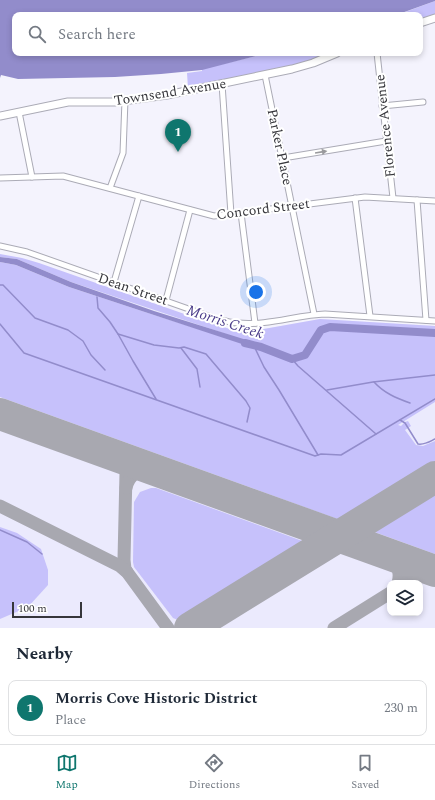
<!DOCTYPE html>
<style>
body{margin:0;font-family:Spectral,serif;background:#f2f2f3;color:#1f2937}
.controls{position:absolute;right:12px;bottom:12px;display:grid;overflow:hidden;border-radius:8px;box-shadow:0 2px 6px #0003}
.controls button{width:36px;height:36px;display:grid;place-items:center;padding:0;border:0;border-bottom:1px solid #e0e1e3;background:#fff;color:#1f2937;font:20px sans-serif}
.scale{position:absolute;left:12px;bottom:10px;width:70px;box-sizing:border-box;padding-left:4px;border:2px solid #36363b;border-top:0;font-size:11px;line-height:14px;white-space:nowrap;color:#36363b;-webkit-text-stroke:3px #fff;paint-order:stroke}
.you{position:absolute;left:256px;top:292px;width:14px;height:14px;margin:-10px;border:3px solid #fff;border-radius:50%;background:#1a73e8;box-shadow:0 0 0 6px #1a73e833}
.badge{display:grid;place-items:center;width:26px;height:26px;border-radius:50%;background:#0f766e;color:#fff;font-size:13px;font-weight:700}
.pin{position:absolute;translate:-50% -33px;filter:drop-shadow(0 1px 2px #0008)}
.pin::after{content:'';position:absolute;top:21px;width:14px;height:12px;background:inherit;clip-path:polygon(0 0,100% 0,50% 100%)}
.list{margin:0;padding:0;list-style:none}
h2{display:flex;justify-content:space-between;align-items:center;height:52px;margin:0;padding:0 16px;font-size:17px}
h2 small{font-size:13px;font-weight:400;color:#747a83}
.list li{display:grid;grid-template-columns:26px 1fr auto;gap:12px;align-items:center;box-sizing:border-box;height:56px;margin:0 8px 8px;padding:0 8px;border:1px solid #e0e1e3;border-radius:8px}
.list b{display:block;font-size:15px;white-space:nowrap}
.list p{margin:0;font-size:13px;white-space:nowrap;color:#747a83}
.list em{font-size:13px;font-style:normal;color:#747a83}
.icon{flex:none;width:22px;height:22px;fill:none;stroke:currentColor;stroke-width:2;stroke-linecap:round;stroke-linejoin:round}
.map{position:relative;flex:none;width:435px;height:628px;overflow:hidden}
.search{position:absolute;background:#fff;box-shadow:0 2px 6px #0003;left:12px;right:12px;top:12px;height:44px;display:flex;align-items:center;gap:10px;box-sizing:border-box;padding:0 14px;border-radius:8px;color:#747a83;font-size:15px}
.sheet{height:116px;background:#fff}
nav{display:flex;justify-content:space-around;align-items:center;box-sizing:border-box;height:56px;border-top:1px solid #e0e1e3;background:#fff;font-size:11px;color:#747a83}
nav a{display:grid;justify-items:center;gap:2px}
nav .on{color:#0f766e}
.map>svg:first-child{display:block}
.built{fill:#ebeafd;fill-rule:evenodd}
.green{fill:#c6c1fb}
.water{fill:#928ccb}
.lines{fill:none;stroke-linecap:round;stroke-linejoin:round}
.stream{stroke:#928ccb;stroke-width:1.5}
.river{stroke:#928ccb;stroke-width:8}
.taxiway{stroke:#a8a8b0;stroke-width:13}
.runway{stroke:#a8a8b0;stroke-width:32}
.street-casing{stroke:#ababb6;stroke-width:7}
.secondary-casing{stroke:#ababb6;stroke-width:9}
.street{stroke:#fff;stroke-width:5}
.secondary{stroke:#fff;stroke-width:7}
.oneway{fill:#9a9a9d}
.labels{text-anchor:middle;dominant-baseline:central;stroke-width:4;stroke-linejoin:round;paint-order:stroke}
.street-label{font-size:14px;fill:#36363b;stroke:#fff}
.water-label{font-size:15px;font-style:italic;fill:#4a3c89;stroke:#fff}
</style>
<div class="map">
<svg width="435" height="628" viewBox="0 0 435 628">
<rect width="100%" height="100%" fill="#f4f3fd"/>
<path class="built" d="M0,267l93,30 8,-5 129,37 28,1 62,-11 115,7v302h-435zM390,583h30v30h-30z"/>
<g class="green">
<path d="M435,1v14l-15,4v-4h-23z"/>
<path d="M269,53h60l-22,9 -119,26 -1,-15 15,-2v-2z"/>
<path d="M0,254l22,4 17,5 174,61 17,5 28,1 62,-11 115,7v76l-37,23 3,1 4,-4 3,-1 3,5 -6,4 11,15 7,1 12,-5v23l-92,57 -343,-124v-135l16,3 53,22 85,28 38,12 34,7 -155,-52 -54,-23 -17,-2z"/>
<path d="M151,488h5l152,55 -123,76 -7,1 -5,-2 -39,-51 -1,-5 1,-60 6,-10z"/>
<path d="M435,489v65l-66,-24z"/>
<path d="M0,527l17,6 24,16 7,21v15l-20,22 -28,12z"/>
</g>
<g class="water">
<path d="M0,0h435v1l-39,14h-381v38h252l-65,17 -41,4 -46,3 -97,2 -17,-4 -1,3z"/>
<path d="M0,257l17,2 54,23 83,29 99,31 1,4 -3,1 -182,-60 -53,-22 -16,-3z"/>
</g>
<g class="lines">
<g class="stream">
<path d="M0,285h3l32,33 33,12 15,11 8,14 14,15"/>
<path d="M97,297l1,11 12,14 8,12 15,27 23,38"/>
<path d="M0,324l24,29 291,103 6,-2 20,1 94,-56"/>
<path d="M118,334l36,11 25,3 5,-1 22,7 40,47 4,7 -3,14"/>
<path d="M254,346l10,21 15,23 39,65"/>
<path d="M181,348l16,21 3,18"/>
<path d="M292,359l6,7 78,68"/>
<path d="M374,382c10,11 22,16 36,21"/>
<path d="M327,390l46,-8 62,-7"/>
<path d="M400,420l5,3 13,21c7,1 11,-2 17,-5"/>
<path d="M0,530l27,12 15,12"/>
</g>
<path class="river" d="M245,343l16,4 31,12 13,-4 16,-25 9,-3 105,6"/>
<g class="taxiway">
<path d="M113,455l10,10 3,8 -2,87 1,9 2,3"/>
<path d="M126,488c3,-14 13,-18 26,-19"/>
<path d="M0,506l120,60 7,6 41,56"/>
<path d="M386,554c10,7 16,16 12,29"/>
<path d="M406,583l29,-18"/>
<path d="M334,628l56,-35"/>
</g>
<g class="runway">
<path d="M0,414l435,157"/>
<path d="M190,628l245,-151"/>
</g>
<defs>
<g id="street">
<path d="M377,53l16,145"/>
<path d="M265,75l49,239"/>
<path d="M222,84l9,130"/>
<path d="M382,106l41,-4"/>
<path d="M19,112l13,65"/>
<path d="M283,158l103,-17"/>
<path d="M0,178l63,-2 151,40 151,-19 70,4"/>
<path d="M110,188l13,-35 2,-53"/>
<path d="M355,198l15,118"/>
<path d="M417,200l9,120"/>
<path d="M241,213l14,110"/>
<path d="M0,246l27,6 190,67c7,1 14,4 21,4 29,3 59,-8 87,-9l110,7"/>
<path d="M114,282l25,-86"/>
<path d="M166,300l24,-90"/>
</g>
<g id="secondary">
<path d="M420,23l15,-5"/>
<path d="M0,116l68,-14h47l52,-7 125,-26 21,-6 24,-10"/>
</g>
</defs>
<use href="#street" class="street-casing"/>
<use href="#secondary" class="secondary-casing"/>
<use href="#street" class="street"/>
<use href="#secondary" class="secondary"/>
</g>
<defs><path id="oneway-solid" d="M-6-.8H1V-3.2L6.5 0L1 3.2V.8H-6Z"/></defs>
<use class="oneway" href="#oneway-solid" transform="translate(321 152) rotate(-9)"/>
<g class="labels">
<g class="street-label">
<text transform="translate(170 92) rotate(-9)">Townsend Avenue</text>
<text transform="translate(385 126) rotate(-96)">Florence Avenue</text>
<text transform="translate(280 147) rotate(78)">Parker Place</text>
<text transform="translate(263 209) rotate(-7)">Concord Street</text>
<text transform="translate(133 289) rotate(19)">Dean Street</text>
</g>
<g class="water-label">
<text transform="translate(225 322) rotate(18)">Morris Creek</text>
</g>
</g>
</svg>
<div class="controls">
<button><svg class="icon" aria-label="layers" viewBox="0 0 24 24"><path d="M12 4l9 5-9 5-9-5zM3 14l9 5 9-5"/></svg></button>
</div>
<div class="scale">100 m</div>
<div class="you"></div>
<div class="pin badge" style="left:178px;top:152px">1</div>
<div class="search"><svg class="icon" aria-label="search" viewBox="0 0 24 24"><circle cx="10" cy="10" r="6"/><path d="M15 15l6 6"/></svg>Search here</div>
</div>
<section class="sheet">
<h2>Nearby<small></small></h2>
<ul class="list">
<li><span class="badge">1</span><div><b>Morris Cove Historic District</b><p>Place</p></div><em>230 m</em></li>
</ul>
</section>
<nav>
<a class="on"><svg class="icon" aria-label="map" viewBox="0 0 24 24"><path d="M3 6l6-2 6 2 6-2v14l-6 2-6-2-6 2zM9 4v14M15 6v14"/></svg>Map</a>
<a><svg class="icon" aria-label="directions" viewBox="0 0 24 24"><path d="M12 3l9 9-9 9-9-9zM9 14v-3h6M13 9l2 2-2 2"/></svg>Directions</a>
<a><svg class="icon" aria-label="saved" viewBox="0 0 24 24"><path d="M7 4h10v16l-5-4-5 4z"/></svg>Saved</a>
</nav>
